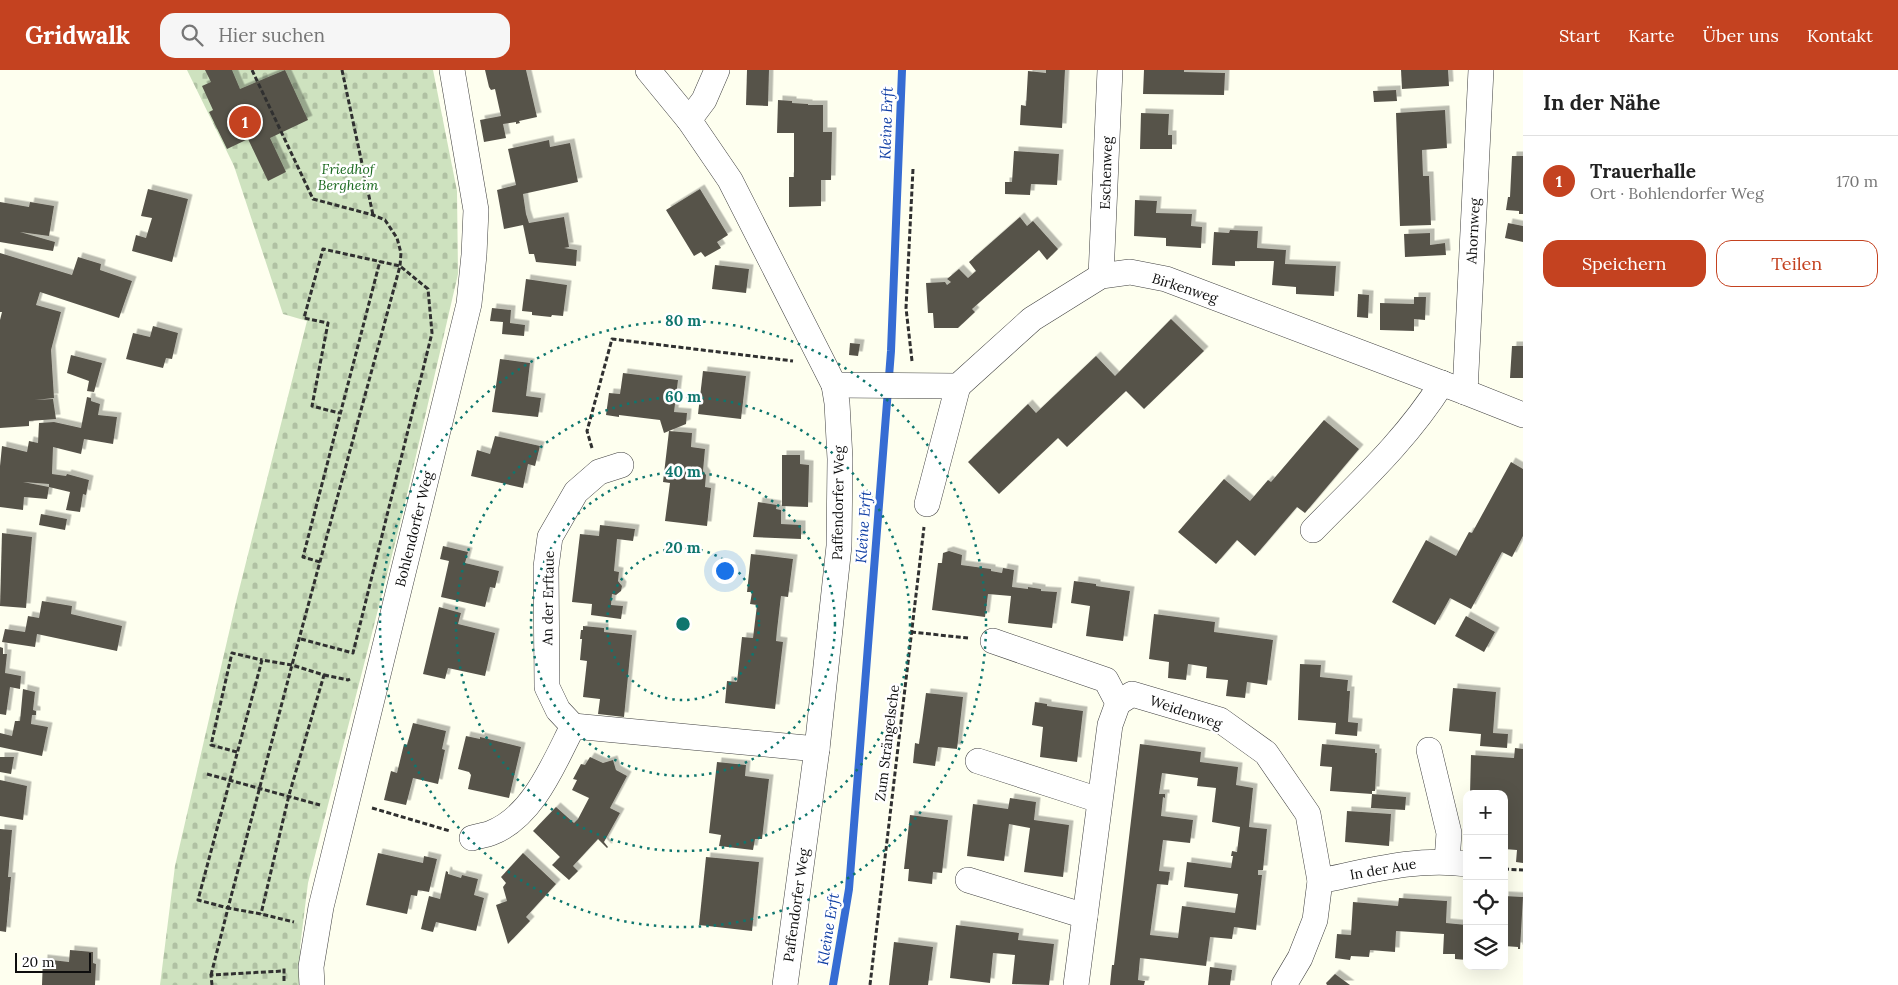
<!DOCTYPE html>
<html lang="de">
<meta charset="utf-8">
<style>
body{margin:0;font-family:Lora,serif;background:#f6f6f6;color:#222}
.controls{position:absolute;right:15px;bottom:15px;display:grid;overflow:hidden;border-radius:10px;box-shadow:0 5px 20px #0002}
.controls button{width:45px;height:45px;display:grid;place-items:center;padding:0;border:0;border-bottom:1px solid #e0e0e0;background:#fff;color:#222;font:25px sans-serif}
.scale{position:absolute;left:15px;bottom:12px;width:76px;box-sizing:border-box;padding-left:5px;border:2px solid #0e0e0e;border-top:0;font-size:14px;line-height:18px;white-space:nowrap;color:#0e0e0e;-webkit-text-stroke:4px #fff;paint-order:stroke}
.you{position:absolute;left:724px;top:500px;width:18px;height:18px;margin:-12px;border:4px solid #fff;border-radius:50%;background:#1a73e8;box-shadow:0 0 0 8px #1a73e833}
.badge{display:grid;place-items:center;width:32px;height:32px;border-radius:50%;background:#c44220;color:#fff;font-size:16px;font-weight:700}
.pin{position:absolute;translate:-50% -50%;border:2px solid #fff;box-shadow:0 1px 5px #0006}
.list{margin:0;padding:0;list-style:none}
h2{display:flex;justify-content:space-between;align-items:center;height:65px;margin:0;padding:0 20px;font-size:21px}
h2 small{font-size:16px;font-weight:400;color:#767676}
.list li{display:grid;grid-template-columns:32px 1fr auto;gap:15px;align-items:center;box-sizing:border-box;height:90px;padding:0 20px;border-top:1px solid #e0e0e0}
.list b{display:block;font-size:19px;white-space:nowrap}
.list p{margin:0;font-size:16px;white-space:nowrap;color:#767676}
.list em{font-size:16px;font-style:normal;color:#767676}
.actions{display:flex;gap:10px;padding:15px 20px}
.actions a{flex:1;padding:11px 0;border:1px solid #c44220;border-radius:15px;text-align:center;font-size:18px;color:#c44220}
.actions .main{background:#c44220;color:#fff}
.icon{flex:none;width:28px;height:28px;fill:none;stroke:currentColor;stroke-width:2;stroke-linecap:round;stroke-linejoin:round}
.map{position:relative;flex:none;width:1523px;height:915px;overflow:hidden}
header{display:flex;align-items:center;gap:30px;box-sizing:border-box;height:70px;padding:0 25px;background:#c44220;color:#fff}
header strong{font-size:24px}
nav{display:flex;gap:28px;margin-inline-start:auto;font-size:18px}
.search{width:350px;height:45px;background:#f6f6f6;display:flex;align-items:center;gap:12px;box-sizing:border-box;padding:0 18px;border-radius:15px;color:#767676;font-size:19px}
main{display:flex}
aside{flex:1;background:#fff}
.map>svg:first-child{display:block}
.cemetery{fill:url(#cemetery-stones)}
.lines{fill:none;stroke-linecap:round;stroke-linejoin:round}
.stream{stroke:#366cd3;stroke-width:8}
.building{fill:#57534a;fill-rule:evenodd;filter:url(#shadow)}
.minor-casing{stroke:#414141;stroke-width:26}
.path{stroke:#303030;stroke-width:3;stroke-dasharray:5 2.5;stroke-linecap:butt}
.minor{stroke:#fff;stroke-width:25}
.ring{fill:none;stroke:#0f766e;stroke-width:2.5;stroke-dasharray:2.5 5}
.labels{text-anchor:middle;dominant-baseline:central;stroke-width:5;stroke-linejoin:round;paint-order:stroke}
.park-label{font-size:14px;font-style:italic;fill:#1b691f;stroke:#fff}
.street-label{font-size:14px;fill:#0e0e0e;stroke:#fff}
.water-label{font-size:15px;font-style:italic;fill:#1240a5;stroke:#fff}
.centre{fill:#0f766e;stroke:#fff;stroke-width:2.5}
.ring-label{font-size:15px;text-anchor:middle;font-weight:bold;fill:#0f766e;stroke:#fff;stroke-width:5;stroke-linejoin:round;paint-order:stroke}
</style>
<header>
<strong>Gridwalk</strong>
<div class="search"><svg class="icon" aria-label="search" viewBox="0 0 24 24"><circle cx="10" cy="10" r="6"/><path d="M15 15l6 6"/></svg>Hier suchen</div>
<nav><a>Start</a><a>Karte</a><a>Über uns</a><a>Kontakt</a></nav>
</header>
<main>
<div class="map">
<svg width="1523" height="915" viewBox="0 0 1523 915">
<defs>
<pattern id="cemetery-stones" width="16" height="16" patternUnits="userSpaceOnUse" patternTransform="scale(1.25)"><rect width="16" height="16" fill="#cee2bf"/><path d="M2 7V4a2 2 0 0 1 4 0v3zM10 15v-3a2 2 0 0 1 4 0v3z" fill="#b0c1a3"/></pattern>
<filter id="shadow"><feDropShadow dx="4.5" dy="-4.5" stdDeviation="0" flood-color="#0004"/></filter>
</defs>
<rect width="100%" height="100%" fill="#feffef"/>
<path class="cemetery" d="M187,0h246l24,121 1,83 -55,238 -95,371 -8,64 4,38h-144l15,-119 62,-268 70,-277 -24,-7 -49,-148z"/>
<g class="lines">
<path class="stream" d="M833,915l16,-96 42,-538 11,-281"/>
</g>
<g class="building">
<path d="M205,0h27l8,19 45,-19 23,50 -38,18 16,34 -18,9 -20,-42 -21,10 -18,-37 4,-2 -11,-24 9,-4z"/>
<path d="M485,0h41l11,47 -18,4 1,2 -4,1v-2l-13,2 3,14 -22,4 -4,-22 21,-4 -6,-27 -4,1 -2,-3z"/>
<path d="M747,0h22l-1,36 -22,-1z"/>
<path d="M1046,0h19l-3,58 -42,-3 1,-20 5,1 2,-35 18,2z"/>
<path d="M1144,0h40v2l41,1 -1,22 -81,-1z"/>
<path d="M1401,0h47l1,16 -47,3z"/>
<path d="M1396,20l1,11 -23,1 -1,-11z"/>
<path d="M778,30l14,1v2l16,1v1h15v27h9l-1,48h-10v26l-32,1v-30h5v-44h-17z"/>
<path d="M1445,40l2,38 -25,2 1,26h6l2,49 -31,1 -4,-113z"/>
<path d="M1141,43l28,1 -1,21h4v14h-32z"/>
<path d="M549,70l1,7 20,-4 8,39 -55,12 3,20 3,9 35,-6 5,30 -5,1 13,2 -1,16 -40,-4 -2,-8h-5l-6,-29 -19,4 -7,-39 19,-5 -8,-36z"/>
<path d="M1014,81l45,3 -2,31 -26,-1 -1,11 -25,-1v-12h7z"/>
<path d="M1512,86h11v58h-4v-3l-13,-1 2,-13h2z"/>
<path d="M148,119l40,10 -16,63 -40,-11 4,-16 10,3 6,-20 -11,-2z"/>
<path d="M700,119l28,46 -11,7 4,6 -16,9 -4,-5 -7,4 -28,-46z"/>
<path d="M1135,130l22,1 -1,12 36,1 -1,12 11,1 -1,21 -35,-2v-8l-32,-2z"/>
<path d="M0,132l29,5 1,-5 24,4 -5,30 -29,-4 35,10 -2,9 -53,-9z"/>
<path d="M1020,147l7,9 6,-5 25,28 -11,11 -8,-10 -67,59 3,3 -17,16h-24l-1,-15h-5l-2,-30 19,-1 2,3 4,-3 -4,-3 12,-10 9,9 8,-7 -7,-9z"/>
<path d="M1508,153l15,3v16l-18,-4z"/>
<path d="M1230,160l28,1 -1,17 29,2 -1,14 51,2 -2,30 -38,-2v-7l-24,-2 2,-24h-39v5l-23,-1 2,-33 15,1z"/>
<path d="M1430,163v12l15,-2 1,12 -41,2 -1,-23z"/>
<path d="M0,183l72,22 6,-18 23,7 -1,6 32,11 -13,37 -79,-26 -4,13 25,7 -10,38 3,48 -19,2 18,-1 3,20 -27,2v5l-29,2v-108l2,-8h-2z"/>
<path d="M715,195l34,4 -3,24 -34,-4z"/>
<path d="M526,209l41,6 -4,31 -11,-1 -1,2 -19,-2v-3l-10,-1z"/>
<path d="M1358,224l11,1 -1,23 -11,-1z"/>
<path d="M1414,227h12l-1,23 -11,-1v12l-34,-1v-27l34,1z"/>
<path d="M492,238l19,2 -1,13 15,2 -1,11 -22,-2 1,-12 -13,-1z"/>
<path d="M1171,249l33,32 -60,58 -18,-18 -59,56 -9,-9 -59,56 -31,-32 60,-58 8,9 60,-57 19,20z"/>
<path d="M153,256l25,7 -6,26 -6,-1 -3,10 -37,-9 7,-26 17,4z"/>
<path d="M850,273l10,1 -2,12 -9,-1z"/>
<path d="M1512,276h11v32h-13z"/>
<path d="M71,285l31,8 -8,29 -7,-1 2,-10 -22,-8z"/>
<path d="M500,289l30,4 -4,33 15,2 -3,19 -46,-5z"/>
<path d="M703,301l43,5 -5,43 -43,-5z"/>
<path d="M623,303l55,7 -4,32 13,1 -1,11 -22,9 -4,-13 -41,-5v2l-13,-2 3,-22 11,1z"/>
<path d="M87,327l4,1v3l9,3 -2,11 19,2 -4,27 -29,-5 -3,15 -28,-7 -1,27 14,2 1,-2 22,6 -3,15 -3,-1 -3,18 -14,-2 4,-18 -21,-5v-3l-26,-2 26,5 -2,12 -23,-2 -1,13 -23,-3v-41l2,-20 25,6 2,-11 9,2 1,-20 15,-1 27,6z"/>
<path d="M1324,350l35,29 -54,64 -8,-6 -42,49 -18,-16 -21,24 -38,-32 46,-53 26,22 18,-21 3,2z"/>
<path d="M669,361l23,2 -1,14 14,2 -2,22 3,4 -1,12 6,1 -4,38 -42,-5 5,-38 -7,-1z"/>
<path d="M495,366l45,10 -5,20 -7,-2 -5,24 -52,-12 6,-26 13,4z"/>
<path d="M782,385h18v9l9,1 -1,42 -26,-1z"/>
<path d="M1511,392l12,7v67l-11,21 -10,-5 -31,57 -21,-11 -15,27 -43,-23 34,-62 30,16 13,-24 3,1z"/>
<path d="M758,432l19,3 -1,4 5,1v14l20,1v14l-48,-2z"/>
<path d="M41,444l26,5 -2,11 -26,-5z"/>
<path d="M600,455l35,4 -2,12 -16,-2 -3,32 5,1 -1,9 4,5 -1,5 -5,4 -4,-1 -1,11 12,1 -2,13 -30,-4 1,-11 -20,-2 8,-68 19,2z"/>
<path d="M2,463l30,4 -6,71 -26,-2z"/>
<path d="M443,476l25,6 -3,11 34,8 -4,17 -5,-1 -5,20 -44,-10 8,-36 -9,-2z"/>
<path d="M949,481l13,4 -1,10 30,4v2l11,2 1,-5 11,2 -2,17 16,2v-2l13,2v2l16,1 -5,36 -44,-5 3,-27 -23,-2 -3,23 -53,-7 6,-47h4l1,-10z"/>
<path d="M751,484l42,5 -5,38 -7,-1 -4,34 -1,11 7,1 -8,67 -50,-6 2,-22 10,1 5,-45 11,1 4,-33 -7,-1 2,-12h-5z"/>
<path d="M1074,511l22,3v2l34,5 -7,50 -37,-5 4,-30 -19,-3z"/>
<path d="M42,531l30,5 -1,8 51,12 -5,25 -80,-17 -2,13 -33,-5 3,-13 20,3 3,-16 11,2z"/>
<path d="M439,537l22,6 -3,11 37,9 -10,43 -37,-8 -3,11 -22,-5z"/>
<path d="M1154,544l61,8 -1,10 59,8 -6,45 -20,-3 -2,16 -19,-2 2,-16 -22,-2 1,-11 -19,-3 -2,16 -18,-2 1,-16 -20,-3z"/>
<path d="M1466,546l29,16 -11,20 -29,-16z"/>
<path d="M583,556l21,2v4l28,3 -8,82 -26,-3 2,-15 -17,-2 4,-36 -7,-1 2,-21h-2l1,-9h2z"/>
<path d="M0,577l3,1v6h4l-2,19 16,3 -1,13 -10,-2 -4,28 -6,-1z"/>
<path d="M1300,594l21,1 -1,12 28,3 -1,11h3l-2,31 10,1 -1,13 -22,-2 1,-11 -38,-3z"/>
<path d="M1453,618l43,4 -3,41 15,1 -1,14 -27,-2 1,-12 -32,-3z"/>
<path d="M23,619l12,3 -2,18 3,1v4h-4l-1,9 17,3 -6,29 -42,-9v-14l12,3 3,-15h5z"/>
<path d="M926,623l37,4 -6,52 -19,-2 -3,19 -22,-3 2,-20 4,1z"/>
<path d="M1035,632l12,2v2l36,5 -6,51 -37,-5 3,-30 -11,-2z"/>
<path d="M413,653l33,8 -4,18 3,1 -7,34 -25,-6 -7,27 -22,-5 7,-29 6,2 7,-29 3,1z"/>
<path d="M466,666l14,3v-2l41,10 -12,51 -41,-9 3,-14 -2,-3 -11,-3z"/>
<path d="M1140,674l61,8 -1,10 38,5 -2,18 17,3 -4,39 18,2 -4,41h-5v5h4l-6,55 -22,-3 -2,12 -22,-2 -4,29 -66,-8 -2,22 7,1 -1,4h-34l2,-20h2zM1162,703l36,5 -1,8 19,2 -4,34 28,5 -3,25 -5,-1 -1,5h2l-2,12 -44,-6 -3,25 54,7 -3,19 -53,-7 -4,32 -28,-3 7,-51 11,1 2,-13 -11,-1 4,-31 27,3 3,-23 -32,-4 2,-19 2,1v-4h-6z"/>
<path d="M1322,674l53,5v4h2l-2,38h-3v3l-42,-3 2,-24 -12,-1z"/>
<path d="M1515,678l8,1v114l-7,-1 1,-12 -13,-1v-55h-34l1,-39 43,3z"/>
<path d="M0,687h14l-3,17 -11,-2z"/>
<path d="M590,687l13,6 10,-3 3,10 11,6 -17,32 10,5 -16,29 4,5 -1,1 -9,-9 -25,27 5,5 -9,9 -17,-15 8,-8 -27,-26 23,-24 18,16 4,-4 11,-21 -17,-8 5,-10 -4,-1 8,-15 4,1z"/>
<path d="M717,692l29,3 -1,11 24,3 -7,60h-7l-2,11 -34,-4 2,-11 -12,-2z"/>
<path d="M0,710l27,6 -4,34 -23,-4z"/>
<path d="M1372,724l34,3 -1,13 -34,-2z"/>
<path d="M1010,728l26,4 -2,18 35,5 -6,52 -39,-5 6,-44 -21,-4 -5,37 -37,-5 6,-52 35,5z"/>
<path d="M1347,741l44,3 -2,32 -44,-4z"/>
<path d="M910,745l38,5 -6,53 -9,-1 -1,12 -24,-3 1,-12h-5z"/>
<path d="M0,759l12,1 -4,47h3l-5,55 -6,-1z"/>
<path d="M378,783l45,10 1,-7 13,3 -8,33 -11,-2 -1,6 -6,-1 -4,19 -41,-9z"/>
<path d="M523,783l33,31 -30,33 4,4 -22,23 -12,-39 11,-4 -4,-14 3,-4 -5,-6z"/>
<path d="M706,787l53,5 -7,69 -53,-6z"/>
<path d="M446,801l2,1v2l13,4 1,-3 16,4 -4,16 10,3 -8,33 -40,-9 -3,10 -12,-3 8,-33 11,3z"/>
<path d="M1504,826l19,1 -3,52h-2v-2l-14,-1z"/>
<path d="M1399,828l48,3 -1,22 21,2v35l-12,-1v-5h-12l1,-20 -48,-3 -1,21 -25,-2 -1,7 -18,-1 -1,4 -15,-2 2,-24 14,1 2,-33 45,4z"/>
<path d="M956,855l63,8 -1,7 36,4 -5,41 -37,-1 3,-29 -22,-2 -3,30 -40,-5z"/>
<path d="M894,872l39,5 -5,38h-39z"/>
<path d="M70,880l23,2v11l3,1 -1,21h-53l1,-26 26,3z"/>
<path d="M1210,897l22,3 -2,15h-22z"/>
<path d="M1335,904l15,11h-23l-1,-2z"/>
</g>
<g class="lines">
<defs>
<g id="minor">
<path d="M648,0l41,50 41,60 94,185 10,20 3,18 3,56 -1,87 -22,203 -32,236"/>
<path d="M689,50l15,-20 13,-30"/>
<path d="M1101,206l9,-206"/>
<path d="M834,315l124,1 74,-67 69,-43 29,-4 36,7 299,113 58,23"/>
<path d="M1465,322l16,-322"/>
<path d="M927,434l31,-118"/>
<path d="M1313,460c46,-47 94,-91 129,-147"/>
<path d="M993,571l113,39 12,23 -8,22 -34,260"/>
<path d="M1118,633l14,-9 88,26 46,33 42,61 12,67 -5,39 -15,38 -16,27"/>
<path d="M573,656l-15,-16 -11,-23 -1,-120 4,-30 26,-45 23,-20 22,-7"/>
<path d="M1429,680l20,83 -2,28"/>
<path d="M978,691l121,39"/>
<path d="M472,768c7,-2 14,-3 19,-5 42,-16 63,-70 82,-107l244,23"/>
<path d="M968,810l117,36"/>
<path d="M1320,811c49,-10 97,-24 147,-17"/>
<path d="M312,915l-1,-18 10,-60 148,-603 5,-49 2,-45 -24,-140"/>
</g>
</defs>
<use href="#minor" class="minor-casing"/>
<g class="path">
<path d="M252,0l61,129 60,16 12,5 12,18 4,15 -1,13 -108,399 -64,243 -30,-8 64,-240 30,5 32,10 -35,120 -28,119"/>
<path d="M342,0l31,145"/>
<path d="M912,291l-6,-53 7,-139"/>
<path d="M592,378l-5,-17 25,-92 181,22"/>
<path d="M320,492l-17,-5 77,-296"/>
<path d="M911,562l57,6"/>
<path d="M301,569l52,14 79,-320 -4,-44 -28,-23 -77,-17 -19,69 24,5 -16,83 27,7"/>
<path d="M324,605l24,5 2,-1"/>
<path d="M237,682l-26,-7 21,-92 30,7"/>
<path d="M207,704l113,31"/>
<path d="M372,738l78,23"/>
<path d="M1504,799l19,1"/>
<path d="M211,905l17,-67 33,6 33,8"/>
<path d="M284,911v-13"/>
<path d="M212,915l-1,-10 72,-4"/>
<path d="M870,915l54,-458"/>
</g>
<use href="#minor" class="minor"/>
</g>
<g class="ring">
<circle cx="683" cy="554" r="76"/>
<circle cx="683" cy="554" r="152"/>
<circle cx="683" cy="554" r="227"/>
<circle cx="683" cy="554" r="303"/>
</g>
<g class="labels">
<g class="park-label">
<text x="348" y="99">Friedhof<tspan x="348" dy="16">Bergheim</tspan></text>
</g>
<g class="street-label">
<text transform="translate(1106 103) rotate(-88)">Eschenweg</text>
<text transform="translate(1473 161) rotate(-87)">Ahornweg</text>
<text transform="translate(1185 218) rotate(18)">Birkenweg</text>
<text transform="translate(838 433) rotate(-89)">Paffendorfer Weg</text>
<text transform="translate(414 459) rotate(-76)">Bohlendorfer Weg</text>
<text transform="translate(548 528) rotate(-89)">An der Erftaue</text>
<text transform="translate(1186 642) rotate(19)">Weidenweg</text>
<text transform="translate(887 673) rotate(-83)">Zum Strängelsche</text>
<text transform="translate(1383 799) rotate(-10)">In der Aue</text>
<text transform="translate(796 835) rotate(-82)">Paffendorfer Weg</text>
</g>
<g class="water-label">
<text transform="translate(886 53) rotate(-88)">Kleine Erft</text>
<text transform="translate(863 457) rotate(-86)">Kleine Erft</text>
<text transform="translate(828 859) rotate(-81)">Kleine Erft</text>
</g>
</g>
<circle cx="683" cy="554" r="8" class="centre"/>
<g class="ring-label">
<text x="683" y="256">80 m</text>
<text x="683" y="332">60 m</text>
<text x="683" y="407">40 m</text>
<text x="683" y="483">20 m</text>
</g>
</svg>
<div class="controls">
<button>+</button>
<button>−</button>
<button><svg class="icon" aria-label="locate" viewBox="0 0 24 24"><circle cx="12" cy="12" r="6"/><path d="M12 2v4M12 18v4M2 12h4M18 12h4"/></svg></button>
<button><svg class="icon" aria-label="layers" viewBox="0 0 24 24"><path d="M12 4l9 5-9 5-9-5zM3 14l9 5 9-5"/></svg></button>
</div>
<div class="scale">20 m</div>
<div class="you"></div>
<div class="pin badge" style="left:245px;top:52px">1</div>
</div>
<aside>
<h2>In der Nähe<small></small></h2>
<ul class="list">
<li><span class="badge">1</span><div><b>Trauerhalle</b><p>Ort · Bohlendorfer Weg</p></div><em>170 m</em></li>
</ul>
<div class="actions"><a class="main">Speichern</a><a>Teilen</a></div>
</aside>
</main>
